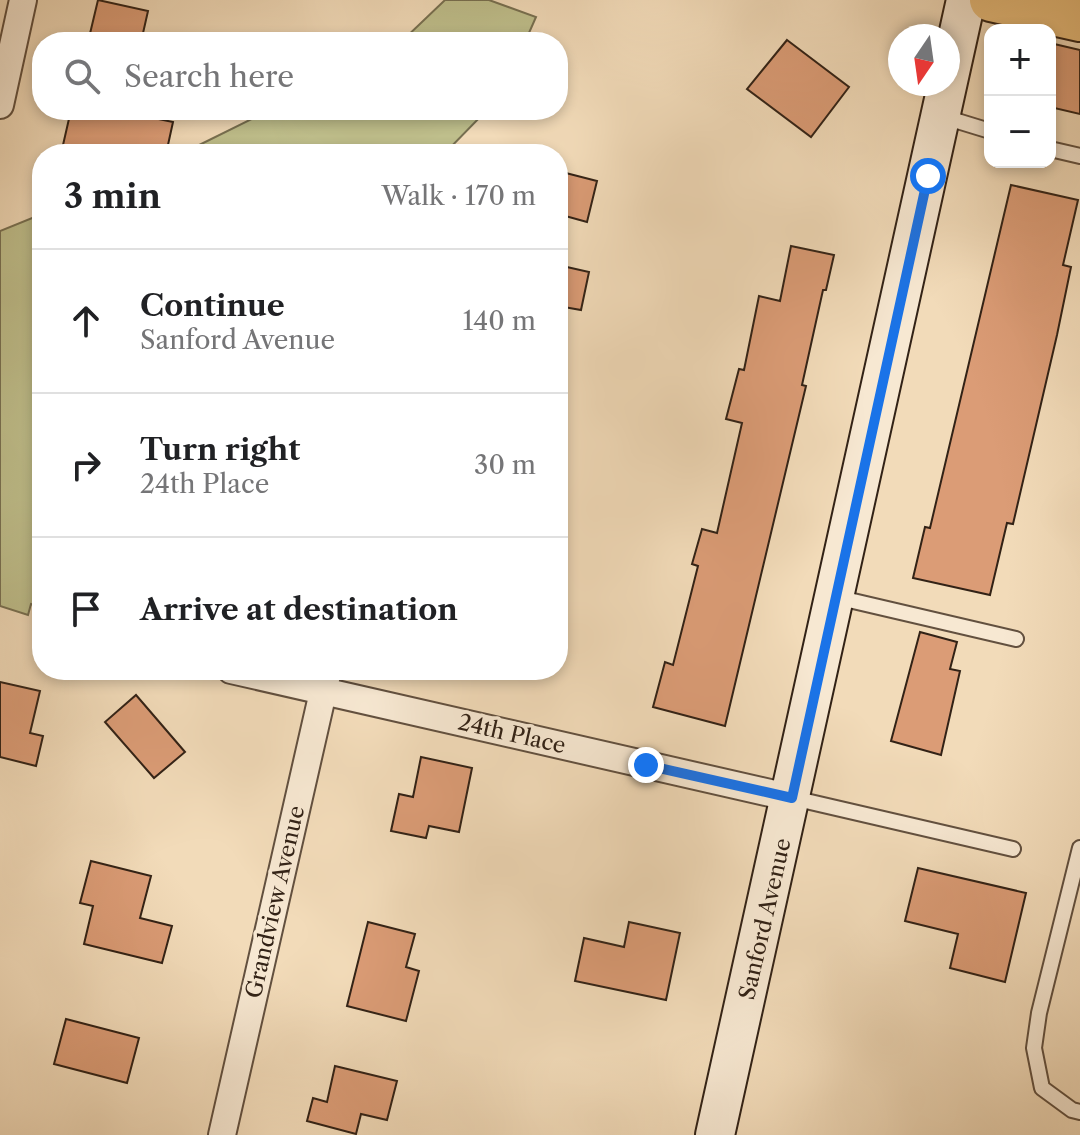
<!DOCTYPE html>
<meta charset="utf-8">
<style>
body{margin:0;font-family:"Libre Caslon Text",serif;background:#f6f6f6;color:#202124}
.controls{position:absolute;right:24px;top:24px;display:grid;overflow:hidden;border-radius:16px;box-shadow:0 4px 12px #0003}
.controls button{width:72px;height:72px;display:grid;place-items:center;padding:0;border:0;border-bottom:2px solid #e0e0e0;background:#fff;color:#202124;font:40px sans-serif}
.compass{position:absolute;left:888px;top:24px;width:72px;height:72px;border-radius:50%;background:#fff;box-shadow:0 4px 12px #0003;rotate:193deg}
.stop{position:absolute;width:24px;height:24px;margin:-18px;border:6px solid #1a73e8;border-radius:50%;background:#fff}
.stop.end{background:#1a73e8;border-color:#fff;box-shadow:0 2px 8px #0008}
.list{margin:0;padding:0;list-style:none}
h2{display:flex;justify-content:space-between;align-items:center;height:104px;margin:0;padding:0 32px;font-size:34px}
h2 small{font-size:26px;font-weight:400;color:#757577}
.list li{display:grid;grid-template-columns:52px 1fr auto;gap:24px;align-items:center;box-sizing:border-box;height:144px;padding:0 32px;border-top:2px solid #e0e0e0}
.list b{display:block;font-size:30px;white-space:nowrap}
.list p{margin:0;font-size:26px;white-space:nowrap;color:#757577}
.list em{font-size:26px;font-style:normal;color:#757577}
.icon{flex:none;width:44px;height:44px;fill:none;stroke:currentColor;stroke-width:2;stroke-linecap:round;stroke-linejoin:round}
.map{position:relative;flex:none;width:1080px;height:1135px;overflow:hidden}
.search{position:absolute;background:#fff;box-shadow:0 4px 12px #0003;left:32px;top:32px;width:536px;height:88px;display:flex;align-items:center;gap:20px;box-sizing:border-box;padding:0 28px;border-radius:32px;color:#757577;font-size:30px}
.panel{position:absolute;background:#fff;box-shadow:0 4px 12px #0003;left:32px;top:144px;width:536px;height:536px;border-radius:32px}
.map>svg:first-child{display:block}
.green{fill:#bfbf8c;stroke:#787051;stroke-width:2}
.building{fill:#db9c76;stroke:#322216;stroke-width:2}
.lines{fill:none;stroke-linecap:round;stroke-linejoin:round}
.lane-casing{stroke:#62503f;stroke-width:18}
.street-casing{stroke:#62503f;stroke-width:30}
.secondary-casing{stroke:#322216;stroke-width:42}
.primary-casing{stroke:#322216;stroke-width:46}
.lane{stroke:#f7e8d2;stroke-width:14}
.street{stroke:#f7e8d2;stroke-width:26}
.secondary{stroke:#f7e8d2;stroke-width:38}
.primary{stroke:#e9be7c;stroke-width:42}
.route{stroke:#1a73e8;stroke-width:10}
.labels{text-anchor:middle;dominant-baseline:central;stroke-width:7;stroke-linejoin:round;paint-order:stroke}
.street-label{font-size:22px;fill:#322216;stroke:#f7e8d2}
</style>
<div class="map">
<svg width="1080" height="1135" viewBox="0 0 1080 1135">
<rect width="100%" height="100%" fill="#f2dbb9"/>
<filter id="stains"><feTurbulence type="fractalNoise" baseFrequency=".0025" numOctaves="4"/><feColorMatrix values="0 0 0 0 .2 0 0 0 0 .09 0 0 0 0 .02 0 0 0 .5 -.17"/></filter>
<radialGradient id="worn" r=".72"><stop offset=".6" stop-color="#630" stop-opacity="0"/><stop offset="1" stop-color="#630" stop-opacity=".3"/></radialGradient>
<g class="green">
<path d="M445,0h44l47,17 -11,25h-124z"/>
<path d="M270,110h217l-43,44h-263z"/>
<path d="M42,214v393l-11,-3 -3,11 -28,-9v-375z"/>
</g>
<g class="building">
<path d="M98,0l50,11 -7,31h-53z"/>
<path d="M787,40l62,47 -38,50 -64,-48z"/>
<path d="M1050,43l30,7v64l-30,-7z"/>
<path d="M71,110h44l58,12 -7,32h-60l-43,-9z"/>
<path d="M558,171l39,10 -10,41 -29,-8z"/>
<path d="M1011,185l67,15 -15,65 8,2 -14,68 -44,189 -6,-1 -17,72 -77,-17 12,-51 5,1z"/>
<path d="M791,246l43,9 -8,35h-3l-21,95 4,1 -81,340 -72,-19 12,-45 8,3 25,-99 -6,-2 10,-35 15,4 25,-110 -16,-4 13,-50 5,1 15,-74 21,5z"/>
<path d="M558,265l31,7 -8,38 -23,-4z"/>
<path d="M920,632l37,10 -7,27 10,2 -19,84 -50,-14z"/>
<path d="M0,682l40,9 -10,42 13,3 -7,30 -36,-9z"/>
<path d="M136,695l49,57 -31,26 -49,-56z"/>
<path d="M421,757l51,11 -13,64 -30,-6 -3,12 -35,-7 8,-37 14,3z"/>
<path d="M91,861l60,15 -11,42 32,8 -10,37 -78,-19 9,-38 -13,-3z"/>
<path d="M918,868l108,25 -21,89 -55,-14 8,-34 -53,-13z"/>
<path d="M368,922l47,12 -9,33 13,4 -13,50 -59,-15z"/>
<path d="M629,922l51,11 -14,67 -91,-19 9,-43 40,9z"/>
<path d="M66,1019l73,19 -12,45 -73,-19z"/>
<path d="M335,1066l62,15 -10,39 -26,-6 -5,20 -49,-13 6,-23 14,4z"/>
</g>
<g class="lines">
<defs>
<g id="lane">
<path d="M941,116l49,15"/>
<path d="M1050,149l30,7"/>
<path d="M836,597l180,42"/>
<path d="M793,798l220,51"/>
<path d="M1080,848l-41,165 -5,35 8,40 30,22 8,2"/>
</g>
<g id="street">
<path d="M0,105l23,-105"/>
<path d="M231,670l561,128"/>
<path d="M222,1135l106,-465"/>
</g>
<path id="secondary" d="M715,1135l251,-1135"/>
<path id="primary" d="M991,0l89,20"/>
</defs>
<use href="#lane" class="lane-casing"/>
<use href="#street" class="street-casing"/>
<use href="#secondary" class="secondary-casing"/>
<use href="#primary" class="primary-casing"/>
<use href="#lane" class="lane"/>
<use href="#street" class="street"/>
<use href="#secondary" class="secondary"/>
<use href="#primary" class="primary"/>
</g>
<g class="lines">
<path class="route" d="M646,765l146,33 136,-622"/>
</g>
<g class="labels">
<g class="street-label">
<text transform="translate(512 734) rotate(13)">24th Place</text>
<text transform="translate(275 902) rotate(-77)">Grandview Avenue</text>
<text transform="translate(765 919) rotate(-77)">Sanford Avenue</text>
</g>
</g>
<rect width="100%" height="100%" filter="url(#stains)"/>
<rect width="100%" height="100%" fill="url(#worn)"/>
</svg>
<div class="controls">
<button>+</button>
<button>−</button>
</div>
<svg class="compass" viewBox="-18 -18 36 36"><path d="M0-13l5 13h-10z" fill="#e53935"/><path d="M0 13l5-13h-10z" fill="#757577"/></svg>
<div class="stop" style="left:928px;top:176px"></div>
<div class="stop end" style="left:646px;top:765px"></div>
<div class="search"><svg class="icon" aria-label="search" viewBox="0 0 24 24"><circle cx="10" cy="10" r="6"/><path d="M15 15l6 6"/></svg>Search here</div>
<section class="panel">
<h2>3 min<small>Walk · 170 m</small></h2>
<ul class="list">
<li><svg class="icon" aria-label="ahead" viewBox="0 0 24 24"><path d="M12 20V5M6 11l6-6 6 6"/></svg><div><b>Continue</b><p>Sanford Avenue</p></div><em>140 m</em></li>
<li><svg class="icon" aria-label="right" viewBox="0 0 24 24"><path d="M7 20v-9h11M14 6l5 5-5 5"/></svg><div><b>Turn right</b><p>24th Place</p></div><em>30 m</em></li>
<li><svg class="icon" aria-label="arrive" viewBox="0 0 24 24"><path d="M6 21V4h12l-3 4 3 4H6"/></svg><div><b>Arrive at destination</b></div></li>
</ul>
</section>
</div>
